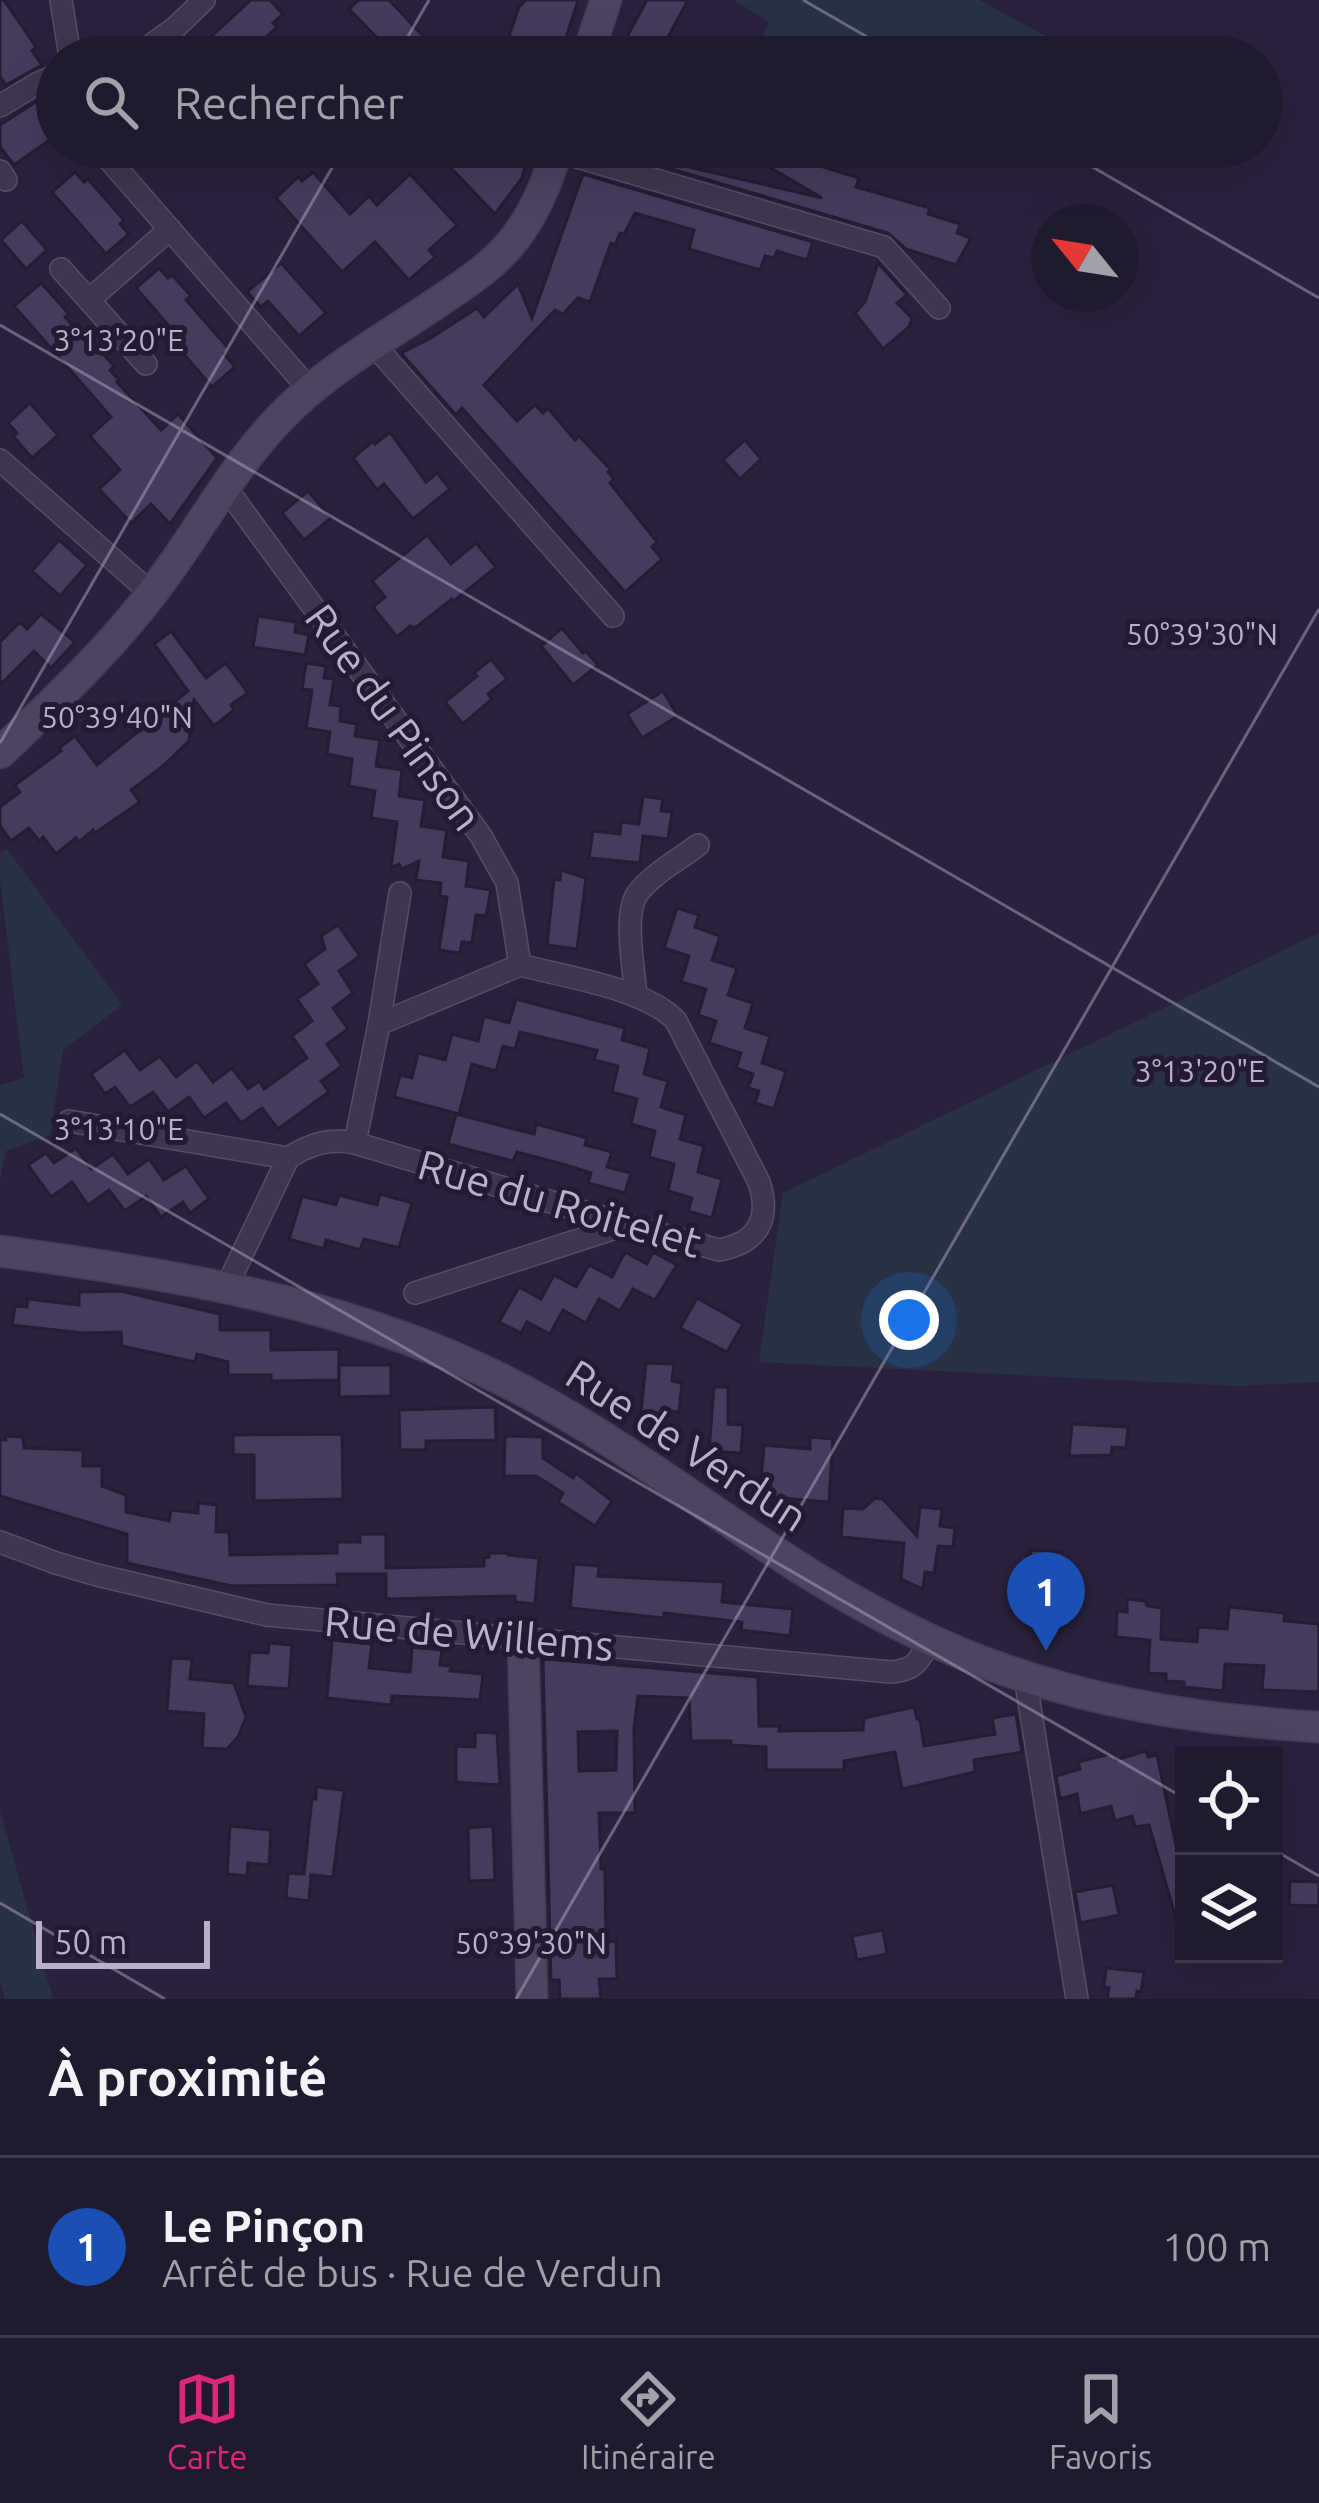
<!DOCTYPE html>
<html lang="fr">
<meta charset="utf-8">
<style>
body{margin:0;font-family:Ubuntu,sans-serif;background:#2d273a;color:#f1f3f6}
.controls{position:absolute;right:36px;bottom:36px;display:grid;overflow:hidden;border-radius:0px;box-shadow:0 12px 48px #0002}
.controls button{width:108px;height:108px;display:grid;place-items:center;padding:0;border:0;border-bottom:3px solid #3d384a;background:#201a2e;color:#f1f3f6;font:60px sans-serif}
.compass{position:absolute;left:1031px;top:204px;width:108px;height:108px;border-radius:50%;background:#201a2e;box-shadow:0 12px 48px #0002;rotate:300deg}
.scale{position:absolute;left:36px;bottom:30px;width:174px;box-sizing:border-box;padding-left:12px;border:6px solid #bab1c9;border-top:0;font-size:33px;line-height:42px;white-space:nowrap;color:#bab1c9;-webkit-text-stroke:9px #221b32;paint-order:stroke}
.you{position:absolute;left:909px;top:1320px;width:42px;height:42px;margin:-30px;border:9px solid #fff;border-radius:50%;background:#1a73e8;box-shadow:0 0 0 18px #1a73e833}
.badge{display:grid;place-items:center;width:78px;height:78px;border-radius:50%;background:#db2777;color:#fff;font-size:39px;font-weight:700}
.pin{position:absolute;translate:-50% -99px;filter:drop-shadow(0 3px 6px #0008)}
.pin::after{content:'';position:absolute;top:63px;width:42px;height:36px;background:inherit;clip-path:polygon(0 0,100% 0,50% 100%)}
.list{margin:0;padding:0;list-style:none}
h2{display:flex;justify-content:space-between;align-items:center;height:156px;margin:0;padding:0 48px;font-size:51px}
h2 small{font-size:39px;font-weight:400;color:#a2a1aa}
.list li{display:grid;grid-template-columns:78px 1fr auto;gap:36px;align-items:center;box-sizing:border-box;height:180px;padding:0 48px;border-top:3px solid #3d384a}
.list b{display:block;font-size:45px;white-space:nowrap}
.list p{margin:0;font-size:39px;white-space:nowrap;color:#a2a1aa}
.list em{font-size:39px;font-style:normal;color:#a2a1aa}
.icon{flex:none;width:66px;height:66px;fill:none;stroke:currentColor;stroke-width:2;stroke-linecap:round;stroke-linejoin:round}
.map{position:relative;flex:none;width:1319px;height:1999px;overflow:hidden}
.search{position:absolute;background:#201a2e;box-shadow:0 12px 48px #0002;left:36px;right:36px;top:36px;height:132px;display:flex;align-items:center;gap:30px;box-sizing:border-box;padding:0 42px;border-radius:66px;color:#a2a1aa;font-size:45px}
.sheet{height:336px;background:#201a2e}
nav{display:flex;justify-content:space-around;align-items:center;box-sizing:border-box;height:168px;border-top:3px solid #3d384a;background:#201a2e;font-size:33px;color:#a2a1aa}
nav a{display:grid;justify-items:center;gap:6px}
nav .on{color:#db2777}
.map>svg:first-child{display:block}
.green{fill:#293145}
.building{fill:#463b5c;stroke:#241d34;stroke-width:3;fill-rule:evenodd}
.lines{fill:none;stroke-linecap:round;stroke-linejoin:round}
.street-casing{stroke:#554e65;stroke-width:24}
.secondary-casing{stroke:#443c53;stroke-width:33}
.street{stroke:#3d364d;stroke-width:21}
.secondary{stroke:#4e4361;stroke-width:30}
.ticks{fill:none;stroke:#bab1c9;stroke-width:3;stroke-opacity:0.45}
.labels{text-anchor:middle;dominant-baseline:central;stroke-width:10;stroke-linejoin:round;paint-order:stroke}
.street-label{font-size:42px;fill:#bab1c9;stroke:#221b32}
.ticks-label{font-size:30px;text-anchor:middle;fill:#bab1c9;stroke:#221b32;stroke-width:10;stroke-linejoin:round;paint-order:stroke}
</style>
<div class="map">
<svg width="1319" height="1999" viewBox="0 0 1319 1999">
<rect width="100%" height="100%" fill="#2a223d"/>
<g class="green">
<path d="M734,0h246l89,49 -4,8h-264l-38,-22 6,-13z"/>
<path d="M7,849l115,156 -59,45 -13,85 -44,16 -6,29v-95l24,-7 -24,-199v-26z"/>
<path d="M1319,933v449l-81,4 -479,-24 24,-169z"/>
<path d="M0,1811l53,188h-48l-5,-19z"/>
</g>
<g class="building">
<path d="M0,0h4l32,47 -4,4 10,14 -36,20 -6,-9z"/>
<path d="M251,0h19l13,14 -10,9 4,4 -33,30h-50l11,-10 -2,-3z"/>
<path d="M359,0h30l54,57h-47l-47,-48z"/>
<path d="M526,0h52l-18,57h-42l4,-15 -13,-6 10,-29z"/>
<path d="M647,0h41l-28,52 -7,-4 -5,9h-32z"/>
<path d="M37,101l20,30v4l-43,30 -14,-18v-22z"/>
<path d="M431,147h100l-9,31 -27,36z"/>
<path d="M597,147h75l-5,15 155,36 -87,-51h44l-1,6 81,25 -3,9 74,21 -2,6 32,10 -3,9 14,5 -15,27 -50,-16 -18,-16z"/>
<path d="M75,172l9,10 4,-3 36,41 -4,4 9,10 -23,20 -54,-62z"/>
<path d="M313,172l37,42 19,-18 8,9 33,-31 47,51 -28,25 6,7 -26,23 -34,-38 -33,30 -66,-74 22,-21 4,4z"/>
<path d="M583,174l230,68 -6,18 -30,-9 -3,7 -9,-2 -5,14 -71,-21 5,-19 -59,-17 -11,21 -4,-1 -5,12 -4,-2 -21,59 -12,-4 -15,16 -8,-4 -71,75 33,36 18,-16 8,8 5,-5 27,32 4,-4 32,34 -3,2 6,7 -4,4 47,59 -5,5 10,12 -37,33 -163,-184 -6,7 -55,-62 30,-15 46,-30 7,9 34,-33 14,34z"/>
<path d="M22,221l25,29 -21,19 -25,-29z"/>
<path d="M281,263l45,50 -27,23 -31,-35 -7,6 -14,-15z"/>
<path d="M878,263l29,32 -10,8 15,15 -3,9 -26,22 -28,-36 10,-11z"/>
<path d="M159,268l9,10 4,-3 19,21 -5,4 43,49 -5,5 11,13 -23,20 -36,-42 5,-5 -45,-52z"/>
<path d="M41,283l28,31 -4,3 26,31 4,-3 19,21 -4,4 9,10 -2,2 44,48 17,-16 39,44 -47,66 -19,-20 -20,19 -32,-34 21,-19 -30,-34 21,-19 -97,-111z"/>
<path d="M30,403l28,32 -26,23 -19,-22 4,-3 -9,-10z"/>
<path d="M390,432l36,50 11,-9 13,16 -37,30 -29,-35 -7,6 -24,-32 20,-17 2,3z"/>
<path d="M745,440l16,19 -21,20 -17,-19z"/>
<path d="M308,491l23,27 -27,22 -22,-27z"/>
<path d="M427,535l24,29 25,-21 20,24 -42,34 -2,-2 -37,29 -5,-2 -13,11 -24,-30 12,-10 -13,-16z"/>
<path d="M59,540l28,25 -27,31 -28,-25z"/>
<path d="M41,614l34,28 -24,26 -17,-17 -34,34v-43l17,-17 4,-2 6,6z"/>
<path d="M258,616l38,6 -1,10 14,3 -4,20 -52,-8z"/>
<path d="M562,628l21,25 3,-2 12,14 -25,20 -32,-39z"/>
<path d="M171,631l35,47 20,-15 22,30 -17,12 3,5 -20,16 -20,-26 -5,41 -26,25 -32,24 9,12 -45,31 -2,-3 -14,12 -3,-4 -20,16 -13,-17 -4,4 -10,-13 -18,13 -11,-15v-19l20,-15 -5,-7 46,-34 -2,-3 16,-12 22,29 91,-74 -34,-47z"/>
<path d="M491,659l16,20 -19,15 4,5 -29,25 -18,-22 32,-26 -3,-3z"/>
<path d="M306,663l20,3 -2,12 10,1 -4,26 11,1 -1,15 17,3 -2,12 25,4 -4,26 26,4 -3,26 26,4 -4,26 26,4 -4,27 26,4 -3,25 25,4 -5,26 -10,-1 -4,28 -10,-1 -2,11 -21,-3 8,-53 -7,-1 1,-13 -25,-3 3,-19 -17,8 -3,-5 -8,4 6,-46 -26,-4 4,-27 -26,-5 3,-27 -25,-5 3,-22 -24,-4 6,-38 -10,-1z"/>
<path d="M663,691l15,25 -36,22 -15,-24z"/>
<path d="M643,796l20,3 -2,12 11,1 -4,27 -25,-3 -3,27 -51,-5 4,-27 27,3 1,-12 18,2z"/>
<path d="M561,870l25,8 -9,71 -30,-4 7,-66 6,1z"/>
<path d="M677,908l22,7 -4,12 25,9 -8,24 25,8 -9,27 25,8 -8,25 25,8 -8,27 24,8 -12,38 -19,-6 4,-12 -11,-3 5,-14 -17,-6 5,-15 -32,-10 7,-22 -18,-6 8,-26 -25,-7 8,-26 -25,-8z"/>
<path d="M338,925l22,31 -21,15 14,22 -20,15 15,21 -21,15 15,22 -21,15 8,11 -51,37 -16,-21 -21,15 -15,-20 -22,15 -15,-21 -21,15 -15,-20 -23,15 -15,-20 -10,7 -14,-20 34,-24 15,20 20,-14 16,21 21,-16 16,21 19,-14 16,21 11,-8 5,8 43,-31 -15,-22 20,-15 -15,-22 21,-15 -14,-20 21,-15 -4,-13z"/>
<path d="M516,999l109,29 -3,12 28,8 -6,26 24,7 -7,26 25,8 -6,24 24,7 -6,26 24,7 -10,39 -24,-7 4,-13 -24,-7 6,-27 -25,-7 6,-26 -24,-7 6,-25 -25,-7 6,-26 -24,-6 3,-10 -77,-18 -5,17 -12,-3 -7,25 -24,-7 -13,50 -65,-17 6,-22 12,3 6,-25 27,7 7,-26 26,7 6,-25 25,7z"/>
<path d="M456,1114l78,20 2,-10 51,14 -2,7 27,7 -5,15 24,6 -6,20 -37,-10 3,-10 -25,-8 -49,-13 -4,9 -65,-17z"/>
<path d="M76,1148l15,21 22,-15 15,20 21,-15 15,21 22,-14 23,33 -19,14 -7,-11 -22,15 -15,-21 -21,15 -16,-21 -21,15 -16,-23 -21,15 -23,-32 18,-12 8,10z"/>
<path d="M380,1194l32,9 -13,45 -35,-9 -4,11 -34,-10 -2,9 -35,-10 13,-43 34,9 3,-10 38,10z"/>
<path d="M625,1252l22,12 6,-12 24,13 -22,35 -22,-11 -13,22 -21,-12 -13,24 -23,-13 -13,24 -23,-12 -6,11 -22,-11 20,-35 22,12 13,-24 22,12 13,-22 23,12z"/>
<path d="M120,1291l100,23v16h51v20l68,-1v31l-68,1v-6h-43v-13l-31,-8 -2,8 -73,-16 -1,-14 -38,1 -71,-8 3,-19 12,1 1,-8 51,6v-13z"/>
<path d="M697,1298l46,26 -16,28 -47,-24z"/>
<path d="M646,1363l28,1 -2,17 10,2 -3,29 -9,-1v4l-29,-3z"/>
<path d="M339,1365h52v31l-52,1z"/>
<path d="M714,1387h14v37l15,1 -2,28 -32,-2z"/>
<path d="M495,1407l1,33 -70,1v9h-26l-1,-40z"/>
<path d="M1072,1424l56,3 -2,21 -14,-1 -1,8 -42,1z"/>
<path d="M342,1434l1,65 -89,2v-46h-21v-20z"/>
<path d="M5,1436l18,1 1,11 59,2v16h19v20l24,9v17l43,9 2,-11 27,3v-10l19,2 -1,27h13l1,23 107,-2v-11h23v-8h26v34l98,-2v-8l5,-1v-4h19v2l31,3 -4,46 -20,-2v-6l-129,3v-25h-49l1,11 -106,1 -105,-23v-29l-127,-38v-56h6z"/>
<path d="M505,1436l38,1v21l30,20 3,-5 36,28 -17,25 -37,-24 5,-9 -27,-17h-32z"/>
<path d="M810,1437l23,2 -4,63 -59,-5 1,-16 -10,-1 3,-35 46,4z"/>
<path d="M875,1498l8,1 34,37 3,-29 22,2 -2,17 15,2 -2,19 -15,-1 -4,27 -9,-1 -2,17 -22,-10 3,-36 -63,-6 2,-29 20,1z"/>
<path d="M1031,1550l31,3 -3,32 -36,-4 2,-19 5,1z"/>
<path d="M574,1564l25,2 -1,10 126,6 -2,20 71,7 -3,27 -49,-6 1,-8 -78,-9v5l-94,-10z"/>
<path d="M1127,1599l18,2 2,5 15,2 -1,31 36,3 1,-15 29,2 2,-22 56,6 -1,8 35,3v68l-57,-2 2,-24 -39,-2 -2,27 -39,-4v-5l-18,-1v-7l-18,-1 2,-33 -34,-3 1,-26 10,1z"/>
<path d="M332,1640l40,4 -3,24 41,4 2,-25 30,3 -2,15 11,1 -1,5 33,3 -3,26 -84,-4h-4l-1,9 -64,-7z"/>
<path d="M269,1643l23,2 -3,44 -42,-3 3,-34 18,1z"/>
<path d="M171,1658l21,1 -2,20 44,4 12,34 -8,20 -11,12 -25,-1 2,-34 -37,-3z"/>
<path d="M546,1659l212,18 1,49h21l-1,5 84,-1 1,-12 50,-11 3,12h3l4,27 71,-12 -3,-16 24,-4 6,38 -48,8 1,12 -73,17 -7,-37 -51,9v9h-78v-23l-35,-2v-4h-40l-2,-43 -51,-2 -4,33 1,84h-36l2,56h4l1,73 10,-1 1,38h-18l2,20h-41l-1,-19h-8l-8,-319zM617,1731l-1,39 -37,1 -1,-39z"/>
<path d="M475,1732l22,1 3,52 -44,-3v-36l19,1z"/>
<path d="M1146,1751l2,6 9,-2 20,95 3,-1 4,14v65l-5,1 -30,-104 -14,2 -3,-11 -17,5 -4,-15 -31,8 -3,-20 -17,5 -4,-23 24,-7 -2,-7 35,-9 3,7z"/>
<path d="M316,1787l28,3 -11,87 -22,-2 -2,26 -23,-3 2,-25 16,1 8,-76 4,1z"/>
<path d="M230,1826l41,4 -2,35 -21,-2 -1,13 -20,-2z"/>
<path d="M493,1826l2,54 -26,1 -1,-53z"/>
<path d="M1290,1881l29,1v24l-30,-1z"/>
<path d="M1113,1885l6,30 -39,8 -5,-31z"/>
<path d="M883,1930l4,24 -30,6 -5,-24z"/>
<path d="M1106,1968l38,4 -3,20 -4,-1 -1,8h-29l2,-11 -5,-1z"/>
</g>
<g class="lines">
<defs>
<g id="street">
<path d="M61,0l9,57"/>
<path d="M135,57l41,-30 28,-27"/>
<path d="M0,106l38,-23 19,-8"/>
<path d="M98,147l212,243"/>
<path d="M557,151l327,96 55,61"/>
<path d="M0,171l6,9"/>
<path d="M61,269l85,95"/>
<path d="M89,300l81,-71"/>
<path d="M374,345l239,271"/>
<path d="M0,460l152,134"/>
<path d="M400,893l-21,131 141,-59"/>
<path d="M636,996c-2,-26 -13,-84 2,-103 14,-19 41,-33 60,-48"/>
<path d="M69,1121l219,37"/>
<path d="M355,1143l24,-119"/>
<path d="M226,1288l62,-130c22,-14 41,-20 67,-15l270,81 94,26c39,-7 52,-31 40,-68l-83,-161c-28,-32 -114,-45 -156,-56l-13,-82 -26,-47 -255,-348"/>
<path d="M415,1293l210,-68"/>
<path d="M0,1542l56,21 41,12 170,40 624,57c26,-2 28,-12 40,-33"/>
<path d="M1025,1677l52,322"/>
</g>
<g id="secondary">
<path d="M587,57l19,-57"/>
<path d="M0,753c55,-52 110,-104 156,-165 42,-55 75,-119 123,-169 43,-46 101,-78 153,-113 33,-22 67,-43 89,-76 18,-26 28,-54 37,-83"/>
<path d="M0,1251c164,22 331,48 482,119 110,51 206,126 307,191 68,44 142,84 219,110 99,35 206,50 311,56"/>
<path d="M523,1637l9,362"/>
</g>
</defs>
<use href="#street" class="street-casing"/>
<use href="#secondary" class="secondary-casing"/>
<use href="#street" class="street"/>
<use href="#secondary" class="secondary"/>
</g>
<path class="ticks" d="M803,0l99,57M396,57l33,-57M1058,147l261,151M0,325l1319,762M0,743l344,-596M0,1114l1184,684M1274,1850l45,26M0,1903l165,96M516,1999l803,-1390"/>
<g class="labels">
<g class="street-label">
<text transform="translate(394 717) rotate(54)">Rue du Pinson</text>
<text transform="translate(560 1203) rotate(16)">Rue du Roitelet</text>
<text transform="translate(687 1445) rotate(33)">Rue de Verdun</text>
<text transform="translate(469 1633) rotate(5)">Rue de Willems</text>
</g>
</g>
<g class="ticks-label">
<text x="119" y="351">3°13'20"E</text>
<text x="1202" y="645">50°39'30"N</text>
<text x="117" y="728">50°39'40"N</text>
<text x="1200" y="1082">3°13'20"E</text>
<text x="119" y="1140">3°13'10"E</text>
<text x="531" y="1954">50°39'30"N</text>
</g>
</svg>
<div class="controls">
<button><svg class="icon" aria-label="locate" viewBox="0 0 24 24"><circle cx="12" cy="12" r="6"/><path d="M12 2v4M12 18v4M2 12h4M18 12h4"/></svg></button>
<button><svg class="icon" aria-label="layers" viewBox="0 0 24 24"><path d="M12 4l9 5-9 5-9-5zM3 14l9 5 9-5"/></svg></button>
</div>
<svg class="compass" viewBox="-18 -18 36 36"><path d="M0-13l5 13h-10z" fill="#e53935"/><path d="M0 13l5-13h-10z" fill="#a2a1aa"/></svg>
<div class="scale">50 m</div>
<div class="you"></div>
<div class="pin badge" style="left:1046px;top:1651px;background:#1a4fb4">1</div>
<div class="search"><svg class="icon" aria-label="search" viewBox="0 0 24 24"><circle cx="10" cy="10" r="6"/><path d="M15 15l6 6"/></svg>Rechercher</div>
</div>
<section class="sheet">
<h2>À proximité<small></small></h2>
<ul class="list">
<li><span class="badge" style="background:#1a4fb4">1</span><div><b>Le Pinçon</b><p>Arrêt de bus · Rue de Verdun</p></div><em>100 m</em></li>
</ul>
</section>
<nav>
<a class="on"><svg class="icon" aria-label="map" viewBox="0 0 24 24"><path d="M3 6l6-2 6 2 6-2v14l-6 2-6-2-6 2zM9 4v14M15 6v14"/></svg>Carte</a>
<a><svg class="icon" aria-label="directions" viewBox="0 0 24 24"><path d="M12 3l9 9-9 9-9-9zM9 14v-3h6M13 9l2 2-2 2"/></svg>Itinéraire</a>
<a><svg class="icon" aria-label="saved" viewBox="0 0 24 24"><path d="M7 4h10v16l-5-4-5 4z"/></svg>Favoris</a>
</nav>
